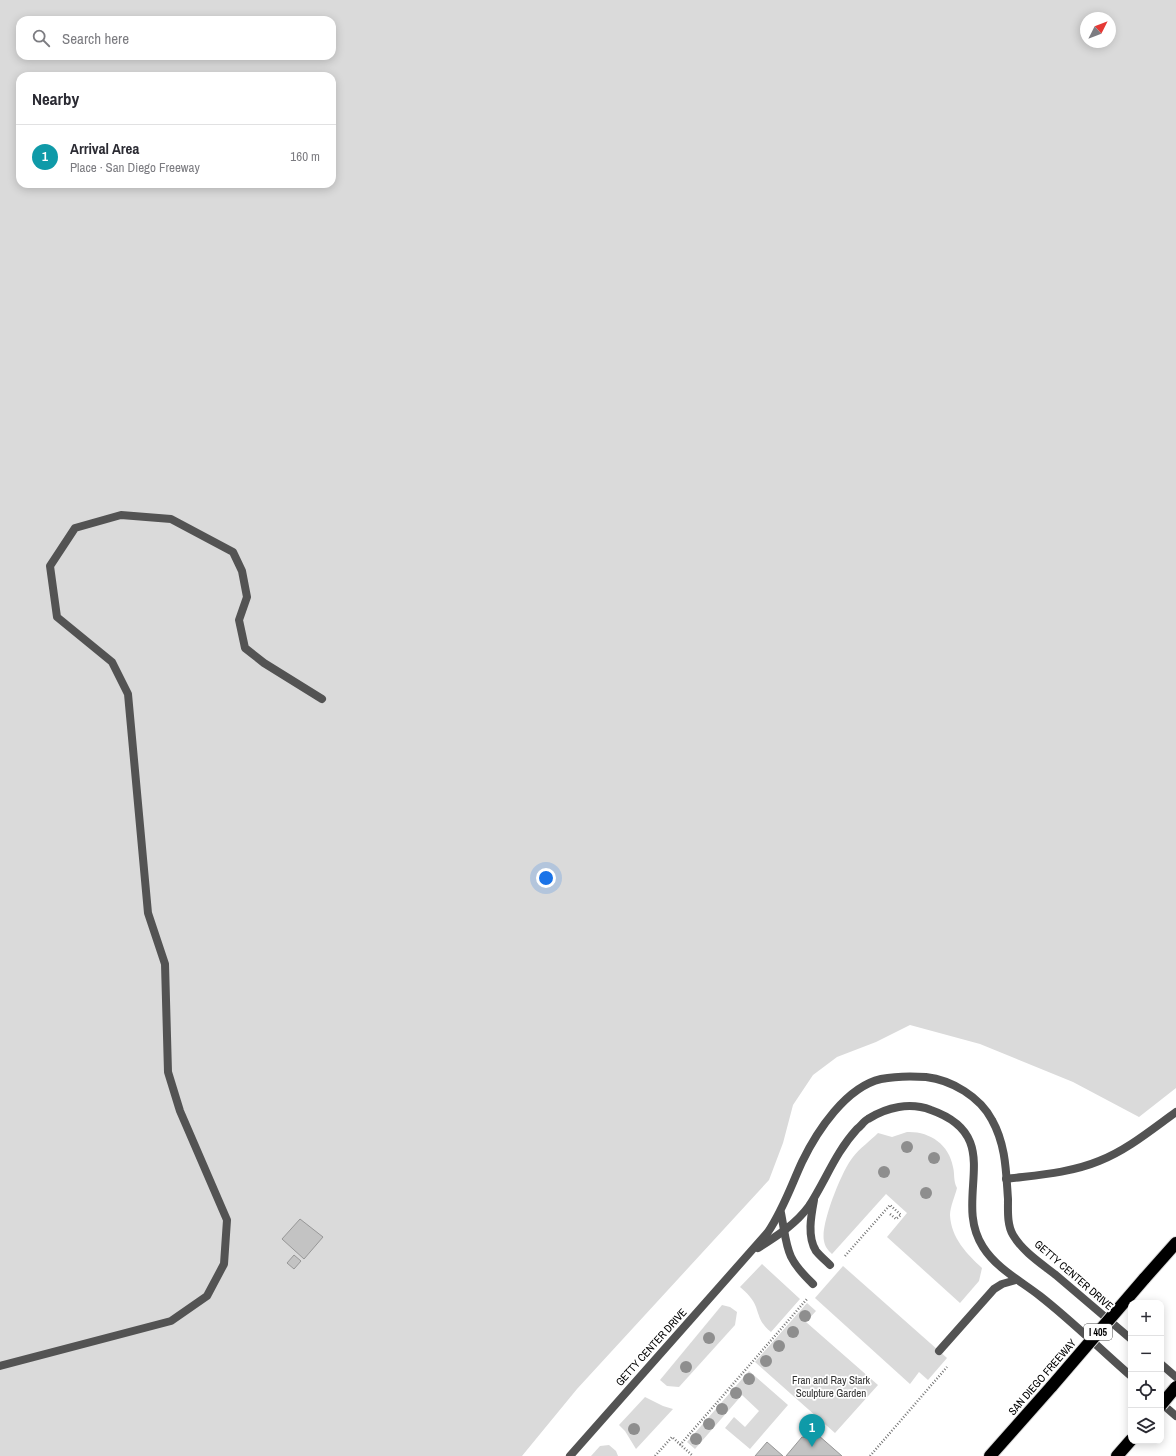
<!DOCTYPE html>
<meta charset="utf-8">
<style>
body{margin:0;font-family:"Archivo Narrow",sans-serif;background:#f7f7f7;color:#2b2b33}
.controls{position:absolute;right:12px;bottom:12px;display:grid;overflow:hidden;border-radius:8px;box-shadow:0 2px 10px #0003}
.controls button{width:36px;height:36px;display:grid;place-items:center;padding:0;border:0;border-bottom:1px solid #e1e1e2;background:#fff;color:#2b2b33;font:20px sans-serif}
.compass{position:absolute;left:1080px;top:12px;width:36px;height:36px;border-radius:50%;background:#fff;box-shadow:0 2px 10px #0003;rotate:48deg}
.you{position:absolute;left:546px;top:878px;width:14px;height:14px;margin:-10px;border:3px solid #fff;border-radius:50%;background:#1a73e8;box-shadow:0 0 0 6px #1a73e833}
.badge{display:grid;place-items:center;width:26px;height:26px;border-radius:50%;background:#2563eb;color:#fff;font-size:13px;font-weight:700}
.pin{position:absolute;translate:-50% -33px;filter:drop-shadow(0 1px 2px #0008)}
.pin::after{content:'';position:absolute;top:21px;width:14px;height:12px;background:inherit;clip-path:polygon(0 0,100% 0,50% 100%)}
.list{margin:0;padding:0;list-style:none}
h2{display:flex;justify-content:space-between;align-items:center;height:52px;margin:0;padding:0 16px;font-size:17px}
h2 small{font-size:13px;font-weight:400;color:#7c7c81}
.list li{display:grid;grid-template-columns:26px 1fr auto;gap:12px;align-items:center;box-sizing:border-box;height:64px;padding:0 16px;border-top:1px solid #e1e1e2}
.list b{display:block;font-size:15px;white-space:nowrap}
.list p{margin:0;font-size:13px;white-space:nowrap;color:#7c7c81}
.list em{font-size:13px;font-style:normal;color:#7c7c81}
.icon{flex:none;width:22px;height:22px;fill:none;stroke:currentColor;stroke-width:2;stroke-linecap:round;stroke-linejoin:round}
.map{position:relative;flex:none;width:1176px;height:1456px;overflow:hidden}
.search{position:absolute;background:#fff;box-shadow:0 2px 10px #0003;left:16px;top:16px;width:320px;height:44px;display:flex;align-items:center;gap:10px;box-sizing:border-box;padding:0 14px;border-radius:12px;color:#7c7c81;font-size:15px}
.panel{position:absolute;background:#fff;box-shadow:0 2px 10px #0003;left:16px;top:72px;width:320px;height:116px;border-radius:12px}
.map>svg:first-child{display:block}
.green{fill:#dadada;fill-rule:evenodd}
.building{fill:#c3c3c3;stroke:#979797}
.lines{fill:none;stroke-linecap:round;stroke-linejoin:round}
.motorway-casing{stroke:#dbdbdb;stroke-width:14}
.path{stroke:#757575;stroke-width:2.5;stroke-dasharray:1 2;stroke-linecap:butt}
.service{stroke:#535353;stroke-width:8}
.motorway{stroke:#000;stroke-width:12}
.motorway-bridge-casing{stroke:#dbdbdb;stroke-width:14;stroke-linecap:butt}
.motorway-bridge{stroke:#000;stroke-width:12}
.tree{fill:#8e8e8e}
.labels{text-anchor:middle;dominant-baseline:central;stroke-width:3.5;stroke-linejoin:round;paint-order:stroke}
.shield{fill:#fff;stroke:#4c4c4c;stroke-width:1}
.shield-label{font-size:10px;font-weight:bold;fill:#000}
.street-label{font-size:11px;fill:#000;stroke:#fff}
.park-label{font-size:11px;fill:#313131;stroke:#fff}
</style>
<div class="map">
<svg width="1176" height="1456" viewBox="0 0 1176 1456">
<rect width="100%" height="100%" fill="#fff"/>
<g class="green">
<path d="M0,0h1176v1088l-37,29 -66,-35 -93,-38 -70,-19 -34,17 -39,15 -24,18 -20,30 -10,38 -14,37 -192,209 -55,67h-522zM1086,18h24v24h-24zM20,20h312v36h-312zM20,76h312v108h-312z"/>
<path d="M907,1132c22,-1 42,12 46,35 2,8 0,13 4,21 -2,8 -7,19 -7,27 1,23 17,39 32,53l-3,13 -19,22 -73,-66 20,-24 -21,-19 -54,60c-4,-4 -7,-7 -8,-13 -4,-16 18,-71 29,-84 7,-9 17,-16 25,-24l14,4z"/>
<path d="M762,1264l38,35 -29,33c-10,-8 -11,-13 -15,-25 -3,-8 -9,-14 -16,-20z"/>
<path d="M843,1266l104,92 -19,22 -9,-8 -9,12 -95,-86z"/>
<path d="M807,1303l9,8 -10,11 72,63 -43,48 -80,-71z"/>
<path d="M722,1305l8,2 7,5 -2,13 -56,62 -12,-1 -7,-6z"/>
<path d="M749,1371l39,34 -38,44 -25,-21 9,-11 11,10 14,-16 -17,-16 -47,54 -8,-7z"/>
<path d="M645,1397l18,9 10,3 -37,40 -11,-18 -6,-6z"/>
<path d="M609,1445l7,6 2,5h-27l9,-10z"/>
</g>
<g class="building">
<path d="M300,1219l23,18 -19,22 -22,-20z"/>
<path d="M294,1255l7,6 -7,8 -7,-6z"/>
<path d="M818,1435l24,21h-56l16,-19 8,1z"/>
<path d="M767,1442l16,14h-28z"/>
</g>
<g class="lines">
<defs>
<g id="motorway">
<path d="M1144,1279l32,-36"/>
<path d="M990,1456l62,-70"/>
<path d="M1117,1456l14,-16"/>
</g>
</defs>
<use href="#motorway" class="motorway-casing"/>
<g class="path">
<path d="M845,1256l45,-51 11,10 -5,4 -6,-5"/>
<path d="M680,1445l127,-146"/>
<path d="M655,1456l17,-19 21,19"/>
<path d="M870,1456l77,-89"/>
</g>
<g class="service">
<path d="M1006,1179c31,-4 64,-6 93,-18 28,-11 52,-31 77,-49"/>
<path d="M814,1200c-3,16 -7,37 2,51 4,5 10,10 14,14"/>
<path d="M781,1213c7,37 4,44 32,71"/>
<path d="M758,1248c19,-12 38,-24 51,-42 17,-26 26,-53 48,-77 4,-3 7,-8 11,-10 19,-12 42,-17 63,-9 77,27 20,88 52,137 14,22 38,34 57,49 32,25 61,54 91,80"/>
<path d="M939,1351l55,-62 8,-5 14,-4"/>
<path d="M1161,1364l15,13"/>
<path d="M0,1366l171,-45 36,-25 17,-32 3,-44 -47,-109 -12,-39 -3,-108 -17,-51 -20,-219 -16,-32 -55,-45 -7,-51 25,-38 46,-13 50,4 62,33 9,19 5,26 -8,23 6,28 19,15 58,36"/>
<path d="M1161,1403l15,13"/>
<path d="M570,1456l198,-224c15,-22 23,-46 34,-70 15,-31 44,-75 79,-83 15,-3 31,-3 45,-2 26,3 54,20 66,43 14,25 14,52 16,79 0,12 -1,26 5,36 10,17 29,29 44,41 25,21 49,42 74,63"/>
</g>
<use href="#motorway" class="motorway"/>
<defs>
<g id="motorway-bridge">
<path d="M1052,1386l92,-107"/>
<path d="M1161,1405l15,-18"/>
</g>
</defs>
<use href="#motorway-bridge" class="motorway-bridge-casing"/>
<use href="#motorway-bridge" class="motorway-bridge"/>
</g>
<g class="tree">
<circle cx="907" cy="1147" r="6"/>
<circle cx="934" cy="1158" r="6"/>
<circle cx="884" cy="1172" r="6"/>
<circle cx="926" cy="1193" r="6"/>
<circle cx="805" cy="1316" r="6"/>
<circle cx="793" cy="1332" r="6"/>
<circle cx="709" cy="1338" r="6"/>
<circle cx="779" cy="1346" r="6"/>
<circle cx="766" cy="1361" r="6"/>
<circle cx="686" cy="1367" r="6"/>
<circle cx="749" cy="1379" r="6"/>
<circle cx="736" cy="1393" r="6"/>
<circle cx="722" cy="1409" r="6"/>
<circle cx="709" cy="1424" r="6"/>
<circle cx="634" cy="1429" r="6"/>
<circle cx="696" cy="1439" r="6"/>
</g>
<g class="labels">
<rect class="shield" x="1084" y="1324" width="28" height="16" rx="3"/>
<g class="shield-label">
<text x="1098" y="1332">I 405</text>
</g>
<g class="street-label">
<text transform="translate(1074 1275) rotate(41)">GETTY CENTER DRIVE</text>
<text transform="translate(651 1347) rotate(-48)">GETTY CENTER DRIVE</text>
<text transform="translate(1042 1377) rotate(-49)">SAN DIEGO FREEWAY</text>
</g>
<g class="park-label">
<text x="831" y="1380">Fran and Ray Stark<tspan x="831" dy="13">Sculpture Garden</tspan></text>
</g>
</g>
</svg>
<div class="controls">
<button>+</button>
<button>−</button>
<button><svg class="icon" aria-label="locate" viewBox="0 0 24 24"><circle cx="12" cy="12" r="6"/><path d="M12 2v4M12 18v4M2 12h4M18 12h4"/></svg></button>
<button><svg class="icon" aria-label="layers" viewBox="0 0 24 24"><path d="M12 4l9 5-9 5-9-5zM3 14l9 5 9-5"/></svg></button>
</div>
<svg class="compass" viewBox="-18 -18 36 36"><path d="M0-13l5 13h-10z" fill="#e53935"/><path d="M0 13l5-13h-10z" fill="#7c7c81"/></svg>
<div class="you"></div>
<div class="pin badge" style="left:812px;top:1447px;background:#0f9aa8">1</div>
<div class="search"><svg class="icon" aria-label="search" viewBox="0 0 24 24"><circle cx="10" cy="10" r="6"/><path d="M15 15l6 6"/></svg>Search here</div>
<section class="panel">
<h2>Nearby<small></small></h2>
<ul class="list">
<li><span class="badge" style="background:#0f9aa8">1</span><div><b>Arrival Area</b><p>Place · San Diego Freeway</p></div><em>160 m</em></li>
</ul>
</section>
</div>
